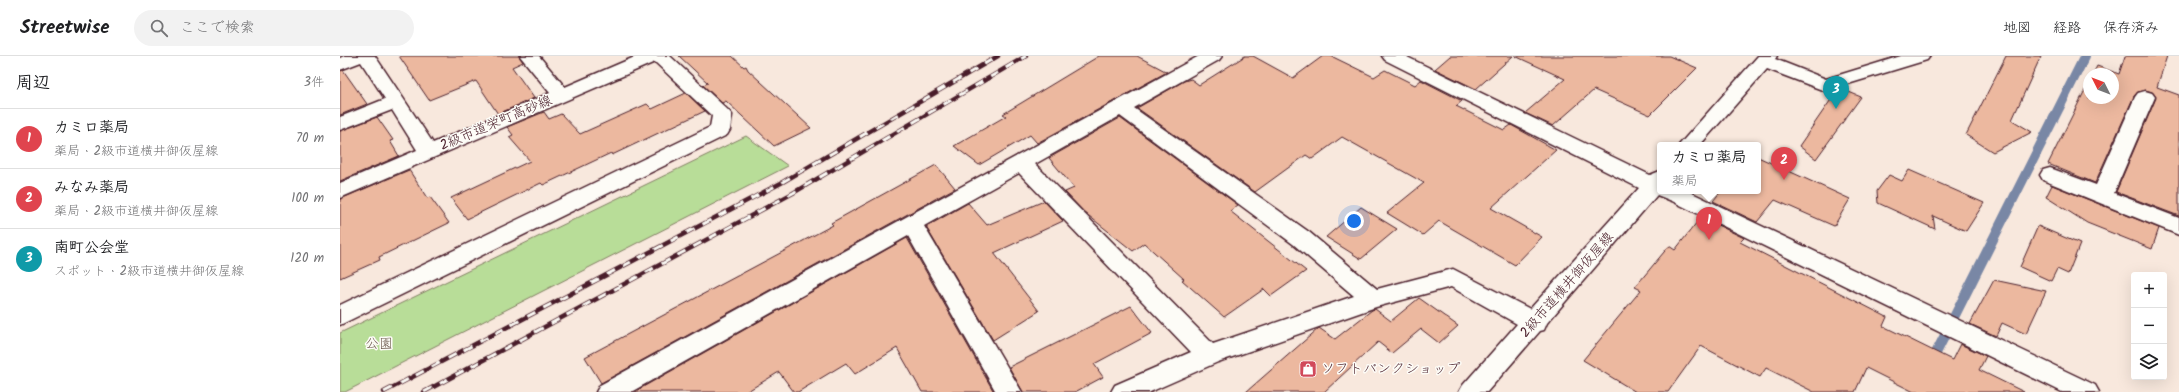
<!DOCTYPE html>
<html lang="ja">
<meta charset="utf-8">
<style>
body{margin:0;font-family:Kalam,"Klee One",sans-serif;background:#f2f2f2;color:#202124}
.controls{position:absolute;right:12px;bottom:12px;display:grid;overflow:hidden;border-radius:4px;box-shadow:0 4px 16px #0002}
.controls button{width:36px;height:36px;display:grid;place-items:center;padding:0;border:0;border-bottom:1px solid #e0e0e0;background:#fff;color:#202124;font:20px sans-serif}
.compass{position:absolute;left:1743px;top:12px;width:36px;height:36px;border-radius:50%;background:#fff;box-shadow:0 4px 16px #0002;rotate:312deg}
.you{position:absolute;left:1014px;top:165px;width:14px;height:14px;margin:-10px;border:3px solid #fff;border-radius:50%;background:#1a73e8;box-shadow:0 0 0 6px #1a73e833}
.badge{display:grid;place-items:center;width:26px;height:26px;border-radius:50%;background:#d1495b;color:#fff;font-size:13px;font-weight:700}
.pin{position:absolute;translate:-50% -33px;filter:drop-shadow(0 1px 2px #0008)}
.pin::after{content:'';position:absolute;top:21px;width:14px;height:12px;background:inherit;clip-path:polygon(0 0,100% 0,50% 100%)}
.popup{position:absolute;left:1317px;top:86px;width:104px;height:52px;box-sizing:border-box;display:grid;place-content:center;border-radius:4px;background:#fff;filter:drop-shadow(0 1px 3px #0005);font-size:13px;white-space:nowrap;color:#757577}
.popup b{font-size:15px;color:#202124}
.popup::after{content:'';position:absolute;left:50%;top:100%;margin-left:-8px;border:8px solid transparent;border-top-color:#fff}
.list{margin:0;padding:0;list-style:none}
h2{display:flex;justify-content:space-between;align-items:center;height:52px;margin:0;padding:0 16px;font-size:17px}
h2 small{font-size:13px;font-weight:400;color:#757577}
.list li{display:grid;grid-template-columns:26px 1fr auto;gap:12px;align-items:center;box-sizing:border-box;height:60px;padding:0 16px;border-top:1px solid #e0e0e0}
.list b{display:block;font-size:15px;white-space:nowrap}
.list p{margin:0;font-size:13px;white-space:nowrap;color:#757577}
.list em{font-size:13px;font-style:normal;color:#757577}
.icon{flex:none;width:22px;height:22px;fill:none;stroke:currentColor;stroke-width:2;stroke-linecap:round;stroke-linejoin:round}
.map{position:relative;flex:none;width:1839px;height:336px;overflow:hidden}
header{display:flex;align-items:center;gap:24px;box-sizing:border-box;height:56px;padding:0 20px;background:#fff;border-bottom:1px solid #e0e0e0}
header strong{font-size:19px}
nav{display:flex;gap:22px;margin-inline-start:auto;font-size:14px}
.search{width:280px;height:36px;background:#f2f2f2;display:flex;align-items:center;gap:10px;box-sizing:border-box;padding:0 14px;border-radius:22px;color:#757577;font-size:15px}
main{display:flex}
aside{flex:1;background:#fff}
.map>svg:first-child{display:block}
.green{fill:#b8dd98;stroke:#817e62}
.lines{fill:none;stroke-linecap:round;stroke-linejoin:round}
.stream{stroke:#7987a5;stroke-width:10}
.building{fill:#ecb89f;stroke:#4a1f2b}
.minor-casing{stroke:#4a1f2b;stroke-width:3}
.minor{fill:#fdfcf7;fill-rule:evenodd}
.rail-casing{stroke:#4a1f2b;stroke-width:4.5}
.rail{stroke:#fdfcf7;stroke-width:3;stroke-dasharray:9;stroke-linecap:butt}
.labels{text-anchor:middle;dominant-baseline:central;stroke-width:3;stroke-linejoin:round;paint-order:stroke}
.street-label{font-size:14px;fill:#4a1f2b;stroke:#fdfcf7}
.park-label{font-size:14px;fill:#6b584c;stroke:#fdfcf7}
.poi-label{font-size:14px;fill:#4a1f2b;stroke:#fdfcf7;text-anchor:start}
</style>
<header>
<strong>Streetwise</strong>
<div class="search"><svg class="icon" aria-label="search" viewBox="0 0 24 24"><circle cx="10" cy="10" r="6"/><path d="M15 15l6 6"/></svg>ここで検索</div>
<nav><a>地図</a><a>経路</a><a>保存済み</a></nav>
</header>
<main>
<aside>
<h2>周辺<small>3件</small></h2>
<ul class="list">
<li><span class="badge" style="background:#e0444e">1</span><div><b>カミロ薬局</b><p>薬局 · 2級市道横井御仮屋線</p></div><em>70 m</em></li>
<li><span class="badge" style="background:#e0444e">2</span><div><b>みなみ薬局</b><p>薬局 · 2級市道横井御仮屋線</p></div><em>100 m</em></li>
<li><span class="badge" style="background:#0f9aa8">3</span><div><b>南町公会堂</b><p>スポット · 2級市道横井御仮屋線</p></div><em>120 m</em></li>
</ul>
</aside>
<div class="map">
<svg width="1839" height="336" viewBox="0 0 1839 336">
<rect width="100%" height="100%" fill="#f8e8dd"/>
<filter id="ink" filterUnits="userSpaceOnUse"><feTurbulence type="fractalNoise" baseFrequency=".025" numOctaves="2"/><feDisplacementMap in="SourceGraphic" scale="8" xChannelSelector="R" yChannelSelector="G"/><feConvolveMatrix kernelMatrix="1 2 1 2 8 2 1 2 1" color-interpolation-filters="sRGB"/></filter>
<g filter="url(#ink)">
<path class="green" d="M406,80l42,30 -443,226h-5v-59z"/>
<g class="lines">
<path class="stream" d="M1591,307l154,-307"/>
</g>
<g class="building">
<path d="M59,0h120l4,6 -11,5 22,31 -36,16 -22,-33 -47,19z"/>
<path d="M339,0h53l12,11 2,-1 2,4 63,58 -37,18 -48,-45 -4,2 -19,-18 5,-2z"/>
<path d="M759,0h38l30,16 -130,71 -7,-8 -51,30 -25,-19 52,-30 -3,-2z"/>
<path d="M905,0h8l40,22 30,-22h8l43,21 11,-7 30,15 6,-5 41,21 -6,5 48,24 7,-5 45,25 -65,58 51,29 -27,28 -76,-44 -16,14 -36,-22 37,-30 -82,-46 -30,22 -6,-4 -51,37 -118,-84 47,-27 7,-2 8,6z"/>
<path d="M1110,0h63l-37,33 -41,-20z"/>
<path d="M1175,0h154l28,12 -47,47 -56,-25 -41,36 -28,-13 40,-34z"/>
<path d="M1666,0h35l-29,64 20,12 -39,20 -27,-17z"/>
<path d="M1785,0h42l-10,31 22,8v121l-63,-24 40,-94 -4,-6 -7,-2 -7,2 -4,4 -39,87 -47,-19 41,-82v16h24v-24h-20l4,-8 22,8z"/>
<path d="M3,14l24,34 -27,11v-44z"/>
<path d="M1499,32l22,9 -45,62 -17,-13z"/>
<path d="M346,37l19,18 -93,44 -1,-2 -68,32 -2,-2 -74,36 -16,-21 79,-37 -21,-24 4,-2 -6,-8 37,-15 5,7 12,-5 19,20 67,-30 5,5z"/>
<path d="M37,61l16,23 -3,1 9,15 -59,25v-50z"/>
<path d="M780,62l118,87 -8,6 76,60 -35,25 -7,-7 -40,28 -42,-37 2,-1 -40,-36 -11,8 -49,-39 -19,-20 9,-4 -25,-30z"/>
<path d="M1418,101l92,42 -16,27 -59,-26 -18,22 -44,-21 8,-10h37z"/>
<path d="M596,109l19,23 -354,195 -16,-26 248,-132 -2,-2z"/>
<path d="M69,114l18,28 3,-1 19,26 -70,34 1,3 -40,18v-79z"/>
<path d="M1569,114l75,33 -18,28 -33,-15 2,13 -57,-26 -1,-12 12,-16 13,6z"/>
<path d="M1712,129l107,43 -7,21 -65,-26 -41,-26z"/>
<path d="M704,145l19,20 -69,32 45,58 -46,29 -67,-113 42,-24 19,22z"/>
<path d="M1021,151l36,22 -36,30 -35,-22z"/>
<path d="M1361,161l43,21 -4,4 147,75 -4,9 69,34 8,-16 26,12 -7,14 45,22h-110l-48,-24 -11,24h-41l-48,-24 -6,9 -59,-31 -33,46h-32l-53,-32 58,-70 -6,-3 34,-41 6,4z"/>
<path d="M1698,170l42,18 -12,30 -11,-5 -6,12 -31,-14z"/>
<path d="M567,182l87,154h-72l-25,-44 -42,26 -9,-11 -48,29h-4l-15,-20 -33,20h-112z"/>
<path d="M1654,224l52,11 -20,43 -24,-11 -6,13 -26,-12z"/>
<path d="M1079,242l39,28 -19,17 -18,-14 -29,24 -14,-11 -54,50h-78l73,-64 16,11 37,-29 3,-1 16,12z"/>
<path d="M791,250l21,27 -58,31 9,13 -28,15h-52l-14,-25z"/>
</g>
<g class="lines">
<defs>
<g id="minor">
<path d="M4,0h31l58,87 117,-50 -30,-37h19l26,31 72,-31h33l59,55 3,4 -2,15 -3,5 -387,190v-20l370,-178 2,-11 -57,-54 -315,136v-15l77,-33 -25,-40 -52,20v-13l45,-18 -24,-37 -21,8v-12z"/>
<path d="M859,0h23l-3,4 -85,48 175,124 68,57 76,-20 77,40 109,-121 -254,-128 -3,-4h23l245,119 10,-4v20h28l407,194 4,7h-37l-390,-191 -15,-6 -110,128 -3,7 -4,1 -53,61h-28l4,-7 54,-61 -66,-37 -75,20 -158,55 -68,30h-39l4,-7 76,-33 -172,-179 -95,53 98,166h-26l-88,-156 -277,156h-35l4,-7zM780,60l173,128 61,52 -141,48 -178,-180z"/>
<path d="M1418,0h19l-2,3 51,20 75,-23h29l-3,4 -102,31 -58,-22 -67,76h-21z"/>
<path d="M1805,35l7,2 3,4 -41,96 65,25v17l-136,-55 -3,-5 3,-5 7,-2 46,17 39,-88 3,-4z"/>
</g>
</defs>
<use href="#minor" class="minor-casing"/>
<use href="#minor" class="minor"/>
<defs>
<g id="rail">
<path d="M44,336l397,-209 217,-127"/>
<path d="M84,336l369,-199 233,-137"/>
</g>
</defs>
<use href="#rail" class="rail-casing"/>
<use href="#rail" class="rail"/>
</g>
</g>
<defs>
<symbol id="shop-square" viewBox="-11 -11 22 22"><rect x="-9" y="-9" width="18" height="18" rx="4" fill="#d1495b" stroke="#fdfcf7"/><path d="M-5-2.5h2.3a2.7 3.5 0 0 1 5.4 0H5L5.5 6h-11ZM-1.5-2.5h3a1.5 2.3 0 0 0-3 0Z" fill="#fff"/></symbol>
</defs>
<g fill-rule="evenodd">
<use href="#shop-square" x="958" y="303" width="20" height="20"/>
</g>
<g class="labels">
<g class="street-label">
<text transform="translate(156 67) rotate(-23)">2級市道栄町高砂線</text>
<text transform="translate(1227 229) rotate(-49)">2級市道横井御仮屋線</text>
</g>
<g class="park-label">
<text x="39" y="288">公園</text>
</g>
<g class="poi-label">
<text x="981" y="313">ソフトバンクショップ</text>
</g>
</g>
</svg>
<div class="controls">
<button>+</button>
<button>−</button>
<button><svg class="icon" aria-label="layers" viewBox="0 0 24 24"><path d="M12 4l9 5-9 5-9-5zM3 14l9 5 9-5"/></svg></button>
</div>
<svg class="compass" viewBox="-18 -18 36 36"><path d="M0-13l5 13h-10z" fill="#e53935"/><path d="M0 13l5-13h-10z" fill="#757577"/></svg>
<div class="you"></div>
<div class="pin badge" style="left:1369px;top:184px;background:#e0444e">1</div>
<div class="popup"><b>カミロ薬局</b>薬局</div>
<div class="pin badge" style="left:1444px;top:124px;background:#e0444e">2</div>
<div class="pin badge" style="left:1496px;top:53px;background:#0f9aa8">3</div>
</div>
</main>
